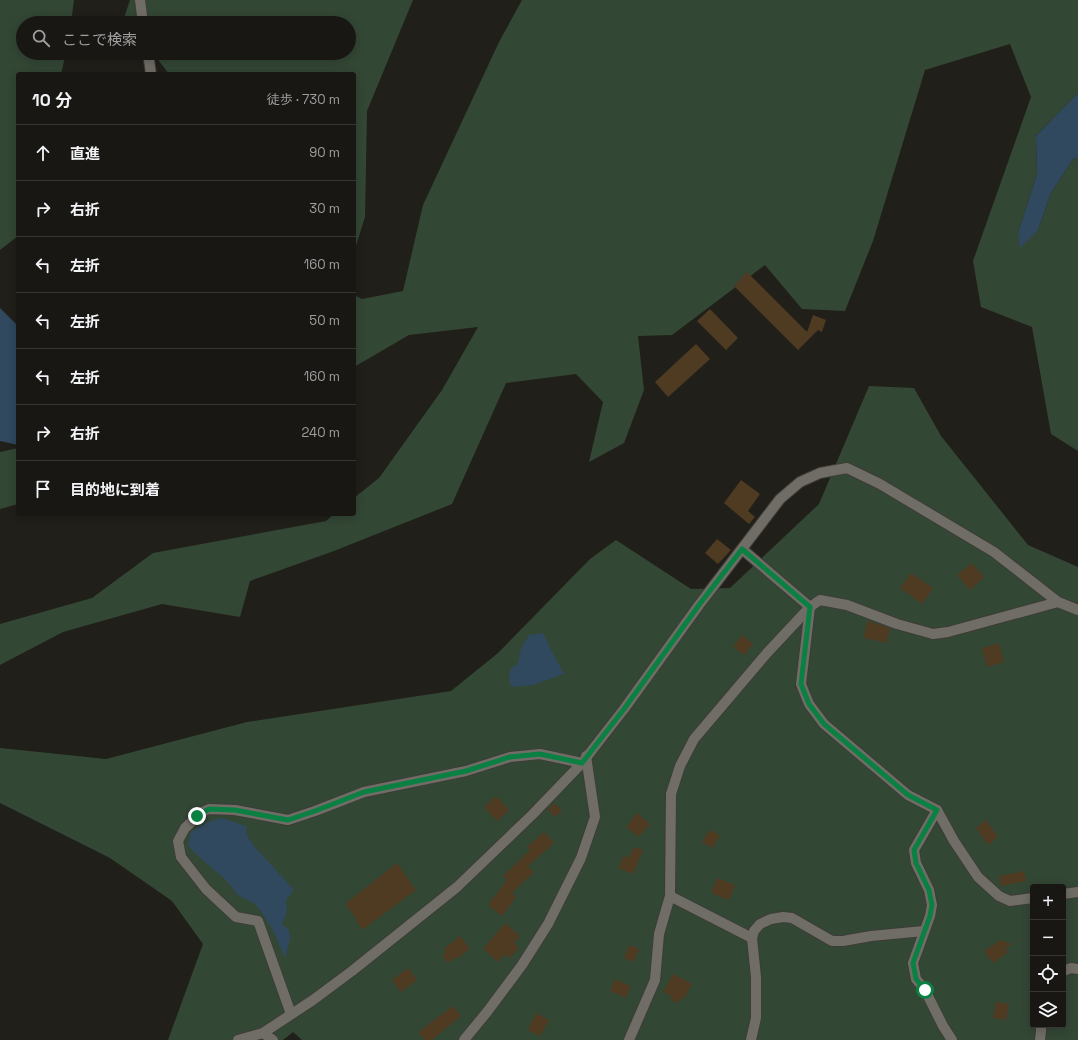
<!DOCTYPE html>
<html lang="ja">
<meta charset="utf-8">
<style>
body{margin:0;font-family:"Space Grotesk","Noto Sans JP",sans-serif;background:#22201c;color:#f1f3f6}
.controls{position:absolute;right:12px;bottom:12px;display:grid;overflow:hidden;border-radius:4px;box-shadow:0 2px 10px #0003}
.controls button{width:36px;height:36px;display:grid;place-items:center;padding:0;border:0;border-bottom:1px solid #373633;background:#191713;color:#f1f3f6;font:20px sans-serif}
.stop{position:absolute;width:12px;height:12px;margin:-9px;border:3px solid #0b8043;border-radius:50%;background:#fff}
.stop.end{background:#0b8043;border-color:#fff;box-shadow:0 1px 4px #0008}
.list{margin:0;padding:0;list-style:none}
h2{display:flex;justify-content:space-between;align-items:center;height:52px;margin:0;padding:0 16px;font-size:17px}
h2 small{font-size:13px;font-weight:400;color:#9f9fa0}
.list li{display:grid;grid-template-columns:26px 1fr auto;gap:12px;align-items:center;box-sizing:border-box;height:56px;padding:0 16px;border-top:1px solid #373633}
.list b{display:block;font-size:15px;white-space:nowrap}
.list em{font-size:13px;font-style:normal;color:#9f9fa0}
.icon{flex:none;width:22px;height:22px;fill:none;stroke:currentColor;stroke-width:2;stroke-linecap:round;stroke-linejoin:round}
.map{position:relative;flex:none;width:1078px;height:1040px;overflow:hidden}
.search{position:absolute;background:#191713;box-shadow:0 2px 10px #0003;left:16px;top:16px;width:340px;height:44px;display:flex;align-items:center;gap:10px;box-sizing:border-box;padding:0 14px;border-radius:22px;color:#9f9fa0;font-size:15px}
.panel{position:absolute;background:#191713;box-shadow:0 2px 10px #0003;left:16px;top:72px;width:340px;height:444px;border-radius:4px}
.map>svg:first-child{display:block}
.green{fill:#334735;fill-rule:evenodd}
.water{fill:#30495e}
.building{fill:#4e3b22}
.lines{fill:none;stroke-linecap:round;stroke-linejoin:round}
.minor-casing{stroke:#3e3c38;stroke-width:12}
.minor{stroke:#706d67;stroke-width:10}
.route{stroke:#0b8043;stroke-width:5}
</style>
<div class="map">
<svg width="1078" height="1040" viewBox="0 0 1078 1040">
<rect width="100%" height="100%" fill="#211f19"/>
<g class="green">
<path d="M0,0h74l-3,23h-48v30h43l-5,21h-43v162l-18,14z"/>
<path d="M130,0h283l-46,111 -2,106 -11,35v-178h-185l-13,-17 -7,-4h200v-30h-223l-1,-8z"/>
<path d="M522,0h556v93l-42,43 1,38 -19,59 20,-3 13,-37 22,-34 5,-1v293l-27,-17 -19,-107 -51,-20 -8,-46 58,-164 -21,-53 -85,26 -52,171 -28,70 -43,-2 -37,-44 -93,70 -34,1 6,54 -20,53 -35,19 14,-60 -27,-28 -70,9 -54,121 -118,47 -84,30 -10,36 -78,-13 -99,28 -63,33v-41l92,-26 61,-45 173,-32 8,-7h20v-16l25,-20 63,-88 36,-63 -69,8 -55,32v-72l8,4 41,-8 20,-86 76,-163z"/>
<path d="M869,386l45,2 27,48 87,109 50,22v473h-776l-9,-8 -10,8h-115l35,-96 -31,-43 -62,-43 -110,-55v-55l106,11 141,-37 204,-31 47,-38 92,-94 26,-19 75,49 39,-1 89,-84zM1033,887h30v138h-30z"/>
<path d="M18,448v56l-18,5v-57z"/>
</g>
<g class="water">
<path d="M1078,93v65l-5,1 -22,34 -13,37 -18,18 -2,-15 19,-59 -1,-38z"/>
<path d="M0,308l18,18v119l-18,-4z"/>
<path d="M543,633l9,19 12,22 -31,11 -21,2 -3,-7 1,-10 8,-7 3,-15 8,-13z"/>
<path d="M222,818l24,8 1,10 7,10 40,44 -8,10 1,12 -5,12 7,6 1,8 -5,20 -10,-24 -14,-23 -7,-8 -15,-7 -14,-17 -27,-23 -10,-10 3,-14 16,-10z"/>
</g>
<g class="building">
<path d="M747,272l60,60 6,-17 13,5 -4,12 -4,-2 -20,20 -64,-64z"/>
<path d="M710,309l28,29 -12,12 -29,-29z"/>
<path d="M696,344l14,15 -42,38 -13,-15z"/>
<path d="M741,480l19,14 -12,17 7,6 -6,7 -25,-21z"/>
<path d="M717,539l14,11 -13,14 -13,-11z"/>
<path d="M972,563l12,14 -14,13 -13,-15z"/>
<path d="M911,573l22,15 -11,16 -22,-16z"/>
<path d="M867,621l23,7 -3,15 -23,-5z"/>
<path d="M742,635l11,9 -9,11 -11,-8z"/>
<path d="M999,643l5,19 -17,5 -5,-19z"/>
<path d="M496,796l13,14 -12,11 -13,-14z"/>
<path d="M555,803l7,8 -8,6 -6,-8z"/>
<path d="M637,813l13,11 -11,13 -13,-10z"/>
<path d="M986,820l12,17 -10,8 -12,-17z"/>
<path d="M709,830l11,5 -7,13 -11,-6z"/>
<path d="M544,832l10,11 -26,23 6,6 -22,21 4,4 -14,19 -14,-11 19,-25 -4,-4 27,-26 -3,-3z"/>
<path d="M634,847l9,3 -10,24 -15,-6 6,-12 5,2z"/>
<path d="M397,863l19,27 -54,40 -7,-11 1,-1 -11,-14z"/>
<path d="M1024,871l2,10 -25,5 -2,-10z"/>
<path d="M717,878l18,7 -6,15 -18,-7z"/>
<path d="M505,923l15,13 -6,7 5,5 -9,10 -5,-4 -7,8 -15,-13z"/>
<path d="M460,936l10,13 -13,10 -1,-2 -8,6 -6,-7 4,-4 -2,-3z"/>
<path d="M1000,940l12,4 -7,5 3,3 -15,11 -9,-12z"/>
<path d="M629,945l10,4 -5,13 -10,-4z"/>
<path d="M408,968l9,12 -16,12 -9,-12z"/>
<path d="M673,974l19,10 -8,15 -3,-1 -3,5 -7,-3v-4l-8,-4z"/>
<path d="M615,979l16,7 -5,12 -16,-7z"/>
<path d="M996,1002l13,2 -3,16 -13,-2z"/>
<path d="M453,1006l8,10 -29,24h-7l-7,-8z"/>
<path d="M536,1013l13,7 -9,16 -12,-6z"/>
</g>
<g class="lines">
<defs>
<g id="minor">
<path d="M140,0l3,23"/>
<path d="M148,53l3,21"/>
<path d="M742,549l68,58"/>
<path d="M810,607l-9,77 8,20 15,20 84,71 29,15 17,31 24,36 21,19 11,5 23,-3"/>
<path d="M937,810l-23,40 2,13 13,27 3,15 -2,11 -17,47 3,16 9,11 18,36 9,14"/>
<path d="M1063,894l15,-2"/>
<path d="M670,896l82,42"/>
<path d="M1063,971l8,-3 7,1"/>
<path d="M291,1014l-33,-93 -22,-4 -30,-28 -25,-32 -3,-16 7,-13 17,-16 7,-3 26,1 53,10 27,-9 49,-19 102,-21 44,-14 30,-3 42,9"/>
<path d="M263,1033l10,7"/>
<path d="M238,1040l25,-7 50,-33 39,-29 105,-84 75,-72 50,-52 42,-54 75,-104 81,-106 20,-17 20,-9 27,-5 33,16 114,68 64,50 20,8"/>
<path d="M464,1040l23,-28 35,-47 26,-41 33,-66 14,-41 -9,-61"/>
<path d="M629,1040l26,-60 4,-46 11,-38 1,-102 9,-28 14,-27 73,-86 43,-46 10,-7 27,5 50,19 36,10 15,-2 110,-30"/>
<path d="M751,1040l5,-22v-41l-4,-39 2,-7 6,-7 11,-5 12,-2 9,1 40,23h11l28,-5 53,-5"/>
<path d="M1040,1040l1,-9v-6"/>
</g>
</defs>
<use href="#minor" class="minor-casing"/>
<use href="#minor" class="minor"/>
</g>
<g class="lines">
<path class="route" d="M197,816l12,-7 26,1 53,10 27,-9 49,-19 102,-21 44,-14 30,-3 42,9 42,-54 75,-104 43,-56 68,58 -9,77 8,20 15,20 84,71 29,15 -23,40 2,13 13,27 3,15 -2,11 -17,47 3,16 9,11"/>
</g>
</svg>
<div class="controls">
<button>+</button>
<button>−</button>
<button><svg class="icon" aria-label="locate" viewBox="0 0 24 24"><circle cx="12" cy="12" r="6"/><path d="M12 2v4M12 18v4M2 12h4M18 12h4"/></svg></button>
<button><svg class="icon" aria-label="layers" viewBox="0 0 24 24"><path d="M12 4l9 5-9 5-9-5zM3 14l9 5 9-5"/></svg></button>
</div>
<div class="stop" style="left:925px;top:990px"></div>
<div class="stop end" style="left:197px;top:816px"></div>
<div class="search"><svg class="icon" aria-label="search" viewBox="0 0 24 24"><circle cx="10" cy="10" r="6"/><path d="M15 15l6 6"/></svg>ここで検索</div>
<section class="panel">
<h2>10 分<small>徒歩 · 730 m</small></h2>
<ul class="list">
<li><svg class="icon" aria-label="ahead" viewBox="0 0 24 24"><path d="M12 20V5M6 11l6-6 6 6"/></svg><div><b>直進</b></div><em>90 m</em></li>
<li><svg class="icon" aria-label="right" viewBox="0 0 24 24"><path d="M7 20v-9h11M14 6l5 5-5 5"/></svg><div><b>右折</b></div><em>30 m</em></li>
<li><svg class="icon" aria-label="left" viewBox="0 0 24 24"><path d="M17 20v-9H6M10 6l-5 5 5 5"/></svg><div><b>左折</b></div><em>160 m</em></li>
<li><svg class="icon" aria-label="left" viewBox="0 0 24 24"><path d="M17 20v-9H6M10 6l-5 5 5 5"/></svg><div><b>左折</b></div><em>50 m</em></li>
<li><svg class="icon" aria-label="left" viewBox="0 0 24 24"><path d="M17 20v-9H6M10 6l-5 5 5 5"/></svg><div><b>左折</b></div><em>160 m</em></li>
<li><svg class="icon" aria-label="right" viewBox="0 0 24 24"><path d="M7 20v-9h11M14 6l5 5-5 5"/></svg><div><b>右折</b></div><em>240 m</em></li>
<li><svg class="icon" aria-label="arrive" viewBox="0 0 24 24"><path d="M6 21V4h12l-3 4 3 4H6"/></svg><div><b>目的地に到着</b></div></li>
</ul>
</section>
</div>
